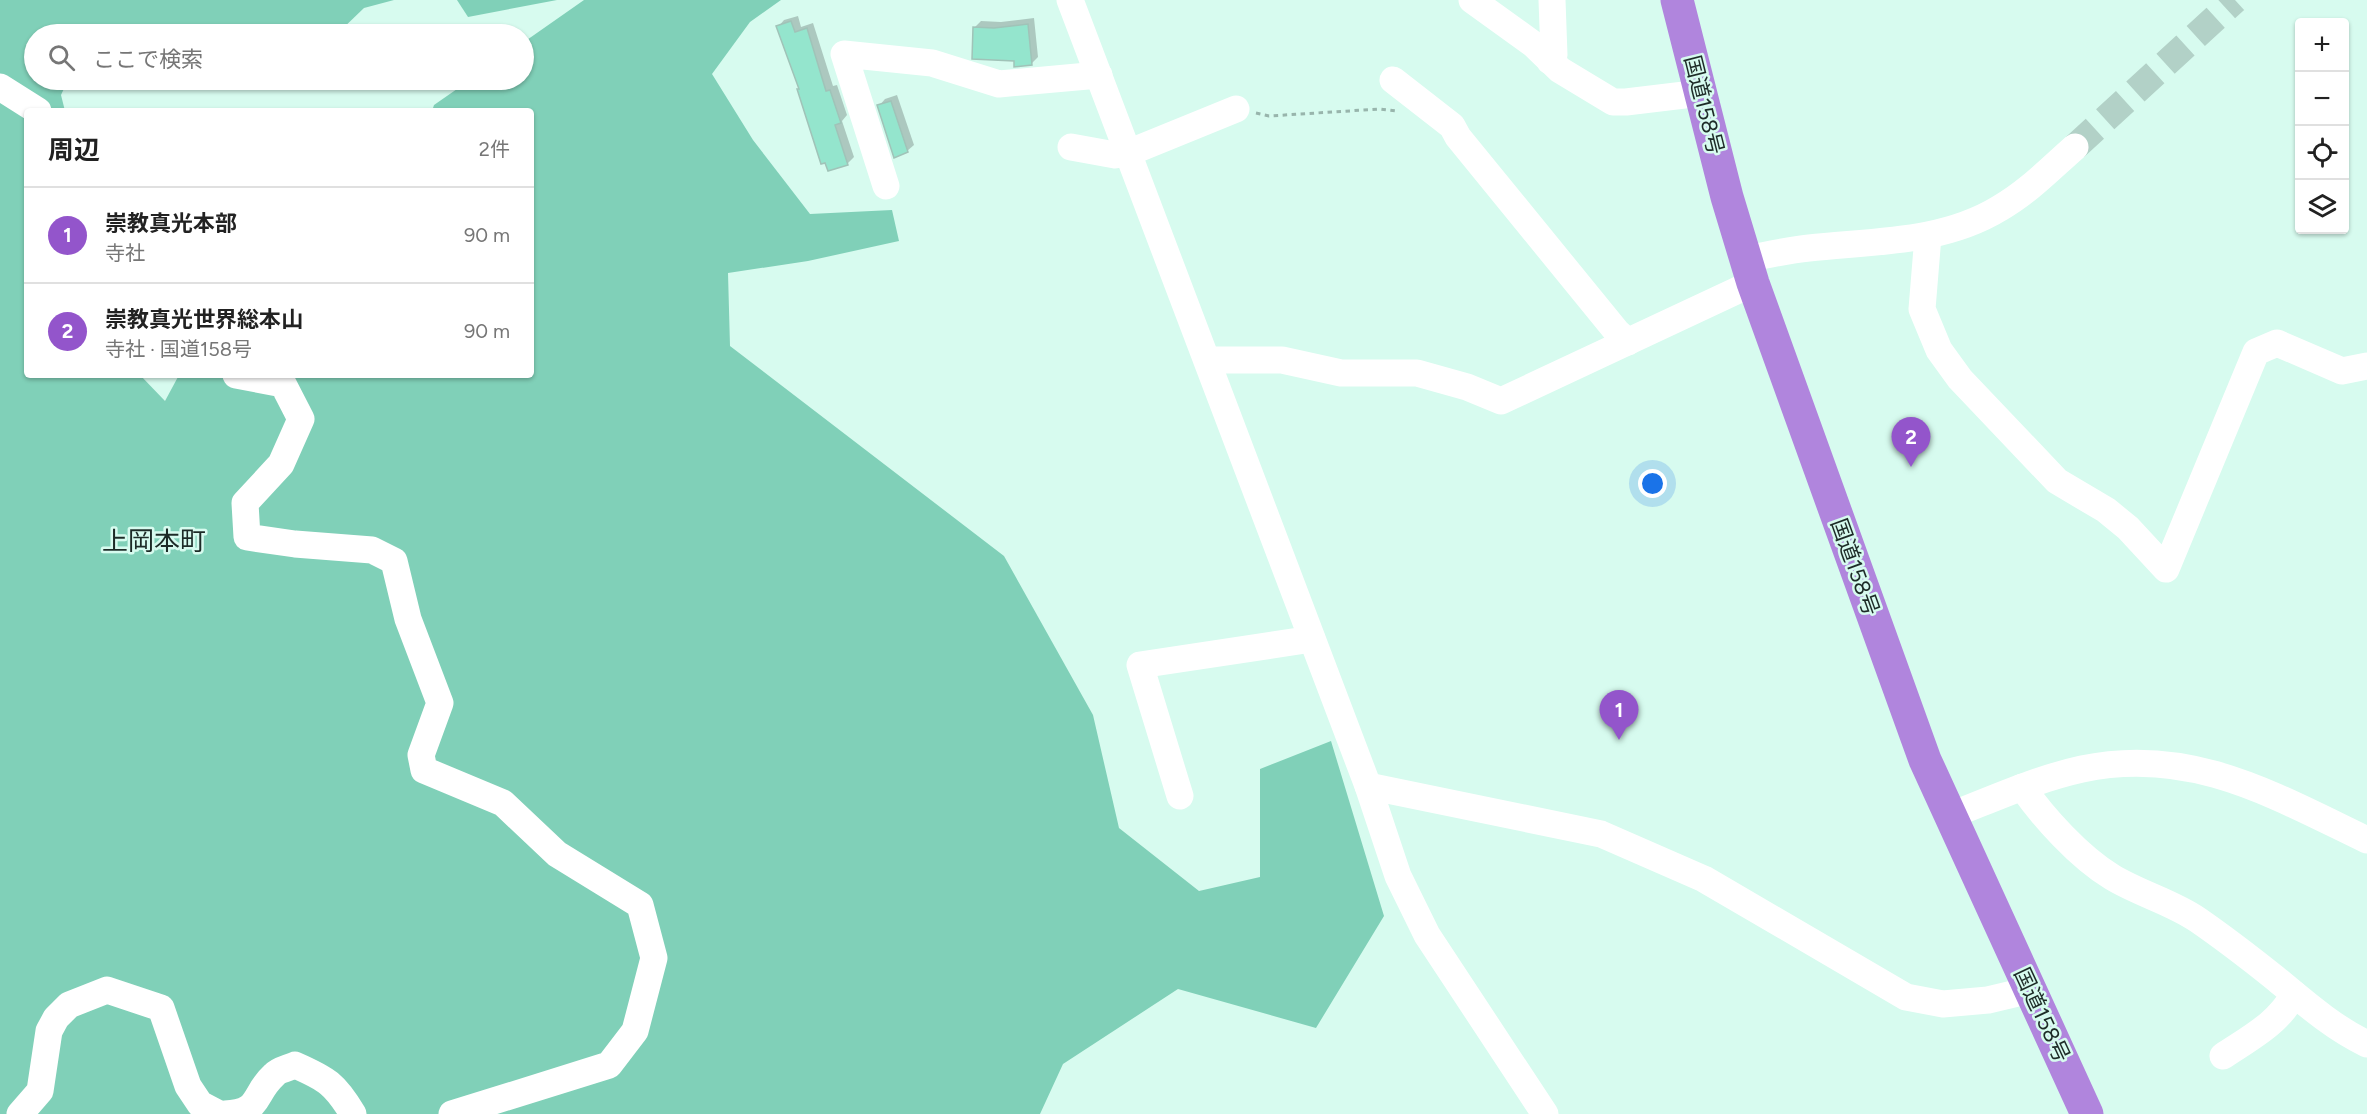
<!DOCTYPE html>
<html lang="ja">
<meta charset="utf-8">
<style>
body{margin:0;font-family:Figtree,"Noto Sans JP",sans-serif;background:#f6f6f6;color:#222}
.controls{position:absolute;right:18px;top:18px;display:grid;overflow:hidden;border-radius:6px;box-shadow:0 2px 4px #0004}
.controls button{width:54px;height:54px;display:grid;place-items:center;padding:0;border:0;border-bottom:2px solid #e0e0e0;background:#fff;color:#222;font:30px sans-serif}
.you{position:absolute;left:1653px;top:484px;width:21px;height:21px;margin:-15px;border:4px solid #fff;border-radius:50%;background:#1a73e8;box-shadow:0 0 0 9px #1a73e833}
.badge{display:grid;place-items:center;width:39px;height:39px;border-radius:50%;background:#9355cb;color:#fff;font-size:20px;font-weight:700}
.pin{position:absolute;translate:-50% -50px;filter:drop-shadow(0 2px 3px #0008)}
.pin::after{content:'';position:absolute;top:32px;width:21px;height:18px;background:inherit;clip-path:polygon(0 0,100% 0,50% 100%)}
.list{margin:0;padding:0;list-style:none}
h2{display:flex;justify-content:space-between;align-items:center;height:78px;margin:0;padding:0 24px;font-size:26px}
h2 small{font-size:20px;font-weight:400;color:#767676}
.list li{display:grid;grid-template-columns:39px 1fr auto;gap:18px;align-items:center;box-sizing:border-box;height:96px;padding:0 24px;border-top:2px solid #e0e0e0}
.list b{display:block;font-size:22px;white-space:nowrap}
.list p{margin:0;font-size:20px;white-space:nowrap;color:#767676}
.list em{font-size:20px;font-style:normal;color:#767676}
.icon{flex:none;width:33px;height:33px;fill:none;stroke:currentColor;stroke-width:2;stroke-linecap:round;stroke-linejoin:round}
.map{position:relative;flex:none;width:2367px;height:1114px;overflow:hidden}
.search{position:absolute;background:#fff;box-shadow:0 2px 4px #0004;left:24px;top:24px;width:510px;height:66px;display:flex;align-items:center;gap:15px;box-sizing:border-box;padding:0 21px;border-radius:33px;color:#767676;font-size:22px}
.panel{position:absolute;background:#fff;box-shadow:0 2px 4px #0004;left:24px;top:108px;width:510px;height:270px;border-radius:6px}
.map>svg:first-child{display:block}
.forest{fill:#80d0b8}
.shadow{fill:#0003}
.building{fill:#94e5cd;stroke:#a0c3b8;stroke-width:1.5}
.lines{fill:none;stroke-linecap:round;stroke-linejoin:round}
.minor-tunnel{stroke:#b2d1c7;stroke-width:27;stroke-dasharray:27 14;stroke-linecap:butt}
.path{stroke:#98b5ac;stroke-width:3;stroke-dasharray:4.5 4.5;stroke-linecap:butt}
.minor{stroke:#fff;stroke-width:27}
.highway{stroke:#b085dd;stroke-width:33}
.labels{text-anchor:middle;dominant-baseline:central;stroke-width:5;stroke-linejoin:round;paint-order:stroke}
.street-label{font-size:22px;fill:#1d2b27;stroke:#d7fbef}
.quarter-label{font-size:26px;fill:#1d2b27;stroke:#d7fbef}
</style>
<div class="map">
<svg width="2367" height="1114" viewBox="0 0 2367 1114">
<rect width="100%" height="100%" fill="#d7fbef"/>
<g class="forest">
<path d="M0,0h394l-30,8 -27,26h-303v46h34l-7,15 4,16h-38v264h113l25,26 14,-26h352v-264h-99l2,-6 36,-25h54v-38l60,-42h197l-31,22 -38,52 41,66 57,74 82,-4 7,31 -91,20 -80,12 2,73 274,210 89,159 26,113 80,63 61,-14v-108l71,-28 53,175 -68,112 -138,-39 -115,75 -23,50h-1040z"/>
<path d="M457,0h100l-89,17z"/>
</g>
<g class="shadow">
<path d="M798,16l3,11 12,-4 20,63 4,-1 10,30 -5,6 12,36 -7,7 -47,-76 -22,-61 6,-7z"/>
<path d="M1034,18l4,39 -7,7 -57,-36 7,-7 20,1z"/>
<path d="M897,95l17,50 -7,6 -28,-45 6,-7z"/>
</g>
<g class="building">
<path d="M791,21l4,11 12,-4 19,63 4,-1 11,33 -6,2 13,40 -20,6 -3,-8 -4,1 -24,-75h2l-23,-63z"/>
<path d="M1028,24l4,41 -18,2v-6l-42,-2 1,-32 21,1z"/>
<path d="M891,101l17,51 -14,6 -17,-53z"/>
</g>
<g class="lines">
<path class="minor-tunnel" d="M2075,147l160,-147"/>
<path class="path" d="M1256,113l13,3 111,-7 16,2"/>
<g class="minor">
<path d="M1070,0l298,786 30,90 29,59 118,179"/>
<path d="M1472,0l61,44 27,26 53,32h13l75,-9"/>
<path d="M1550,61l4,-6 -2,-55"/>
<path d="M1393,80l59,46 6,11 159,195 11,10"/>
<path d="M0,87l38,24"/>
<path d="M1071,147l44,8 13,-2 108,-44"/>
<path d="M886,186l-42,-132 88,9 67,21 100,-9"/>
<path d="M1928,236l-6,73 17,41 21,29 97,102 49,29 22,18 38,41 90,-217 21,-9 65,28 25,-5"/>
<path d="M1746,259c21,-4 42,-9 63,-11 65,-7 134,-5 191,-40 28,-16 51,-40 75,-61"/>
<path d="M1208,360h74l59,13h76l50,14 34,14 252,-118"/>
<path d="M236,375l47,9 18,35 -20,45 -36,39 2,34 48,7 77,6 22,11 14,58 32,84 -19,52 3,15 79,33 54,51 83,51 14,53 -19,73 -26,34 -157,49"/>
<path d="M1368,786l233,48 103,45 202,118 37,7 45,-4 42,-10"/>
<path d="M2022,787c22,31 57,70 90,90 28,17 60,25 86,43 26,18 52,38 77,58 29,24 57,49 92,66"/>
<path d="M1180,796l-40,-131 172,-26"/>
<path d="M1949,816c44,-17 87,-37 133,-47 109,-23 191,26 285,71"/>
<path d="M2223,1056c27,-18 56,-33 71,-62"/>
<path d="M20,1114l20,-23 9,-60 7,-13 13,-13 38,-15 54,18 27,78 12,18 19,10"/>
<path d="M225,1114c37,-2 27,-19 49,-39 4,-5 15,-7 21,-10 32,14 40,19 58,49"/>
</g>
<path class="highway" d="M1677,0l50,197 26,86 172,477 162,354"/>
</g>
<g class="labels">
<g class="street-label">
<text transform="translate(1704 105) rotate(76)">国道158号</text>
<text transform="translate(1855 567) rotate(70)">国道158号</text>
<text transform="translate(2042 1015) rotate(65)">国道158号</text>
</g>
<g class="quarter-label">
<text x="154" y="541">上岡本町</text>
</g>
</g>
</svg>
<div class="controls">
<button>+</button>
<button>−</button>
<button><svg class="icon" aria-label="locate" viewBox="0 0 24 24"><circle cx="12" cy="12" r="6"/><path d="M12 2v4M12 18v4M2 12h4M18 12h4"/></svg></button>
<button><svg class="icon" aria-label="layers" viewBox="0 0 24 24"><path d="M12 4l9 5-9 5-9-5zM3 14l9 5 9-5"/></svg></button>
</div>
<div class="you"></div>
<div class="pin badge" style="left:1619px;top:740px">1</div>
<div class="pin badge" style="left:1911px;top:467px">2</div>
<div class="search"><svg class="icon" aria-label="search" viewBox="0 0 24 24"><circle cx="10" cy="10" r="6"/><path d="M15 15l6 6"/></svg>ここで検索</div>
<section class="panel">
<h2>周辺<small>2件</small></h2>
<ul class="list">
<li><span class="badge">1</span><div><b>崇教真光本部</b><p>寺社</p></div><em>90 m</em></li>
<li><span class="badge">2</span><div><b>崇教真光世界総本山</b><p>寺社 · 国道158号</p></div><em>90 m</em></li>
</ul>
</section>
</div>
